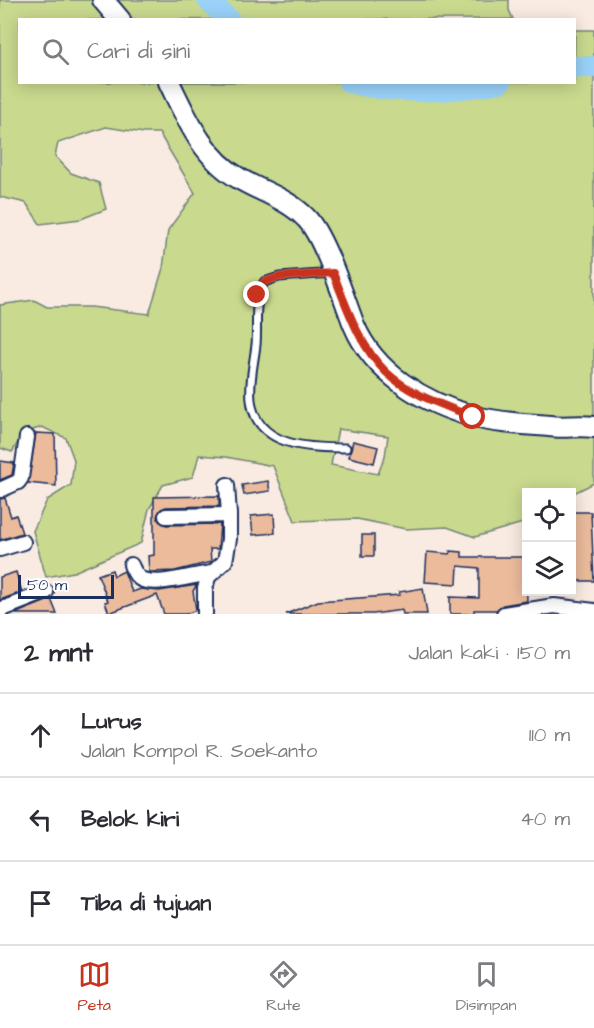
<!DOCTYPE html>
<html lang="id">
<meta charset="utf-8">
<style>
body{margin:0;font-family:"Architects Daughter",sans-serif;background:#f2f2f3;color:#2b2b33}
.controls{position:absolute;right:18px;bottom:18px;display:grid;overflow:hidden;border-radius:0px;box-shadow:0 3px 15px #0003}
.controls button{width:54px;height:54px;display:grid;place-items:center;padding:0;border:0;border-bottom:2px solid #e1e1e2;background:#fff;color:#2b2b33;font:30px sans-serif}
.scale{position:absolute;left:18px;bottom:15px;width:96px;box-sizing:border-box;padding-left:6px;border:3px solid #1b2f5e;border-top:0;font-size:16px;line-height:21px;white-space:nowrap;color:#1b2f5e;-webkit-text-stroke:4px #fff;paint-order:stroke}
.stop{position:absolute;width:18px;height:18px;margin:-14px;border:4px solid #c8321e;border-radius:50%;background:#fff}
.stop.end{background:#c8321e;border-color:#fff;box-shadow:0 2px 6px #0008}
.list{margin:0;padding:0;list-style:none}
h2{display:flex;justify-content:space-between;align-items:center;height:78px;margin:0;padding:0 24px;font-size:26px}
h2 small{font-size:20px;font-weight:400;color:#7c7c81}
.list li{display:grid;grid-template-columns:39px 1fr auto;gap:18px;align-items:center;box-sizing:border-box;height:84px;padding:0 24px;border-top:2px solid #e1e1e2}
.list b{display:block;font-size:22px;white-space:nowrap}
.list p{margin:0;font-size:20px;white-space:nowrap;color:#7c7c81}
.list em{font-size:20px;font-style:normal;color:#7c7c81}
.icon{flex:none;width:33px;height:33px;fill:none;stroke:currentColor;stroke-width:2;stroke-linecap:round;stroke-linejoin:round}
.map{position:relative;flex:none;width:594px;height:614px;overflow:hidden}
.search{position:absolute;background:#fff;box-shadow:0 3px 15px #0003;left:18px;right:18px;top:18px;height:66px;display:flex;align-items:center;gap:15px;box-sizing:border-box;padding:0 21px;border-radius:0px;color:#7c7c81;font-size:22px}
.sheet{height:330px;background:#fff}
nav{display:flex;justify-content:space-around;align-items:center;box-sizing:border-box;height:84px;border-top:2px solid #e1e1e2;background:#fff;font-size:16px;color:#7c7c81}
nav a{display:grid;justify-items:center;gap:3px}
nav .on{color:#c8321e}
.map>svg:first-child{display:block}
.green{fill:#c9d98e;stroke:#728476;stroke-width:1.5;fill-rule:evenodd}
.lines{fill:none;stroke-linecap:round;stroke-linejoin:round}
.river{stroke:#99d1f8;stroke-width:22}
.building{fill:#ebbb9c;stroke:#1b2f5e;stroke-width:1.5}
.lane-casing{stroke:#1b2f5e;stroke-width:11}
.street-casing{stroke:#1b2f5e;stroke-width:18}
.secondary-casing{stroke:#1b2f5e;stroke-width:24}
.lane{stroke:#fff;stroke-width:7}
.street{stroke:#fff;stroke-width:14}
.secondary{stroke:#fff;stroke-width:20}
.route{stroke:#c8321e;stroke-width:8}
</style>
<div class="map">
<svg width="594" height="614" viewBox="0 0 594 614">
<rect width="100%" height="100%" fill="#f9ebe1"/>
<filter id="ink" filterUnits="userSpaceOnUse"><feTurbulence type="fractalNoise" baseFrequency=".0167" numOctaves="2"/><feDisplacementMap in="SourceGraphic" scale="12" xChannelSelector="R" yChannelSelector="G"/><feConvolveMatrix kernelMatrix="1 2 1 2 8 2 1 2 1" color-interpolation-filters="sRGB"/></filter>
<g filter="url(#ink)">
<path class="green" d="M0,0h509v10l4,9 -493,1v62h554l1,-52h19v453l-22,11 -46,-1v29l-51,15 -28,-10 -41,2 -49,-10 -62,2 -22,-55 -47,-9 -27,-2 -6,22 -30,8 -14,24 -8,34 -67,29 -28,5 -13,-46 14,-31 24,-15 3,-25 -8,-22 -24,-11 -18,6 -12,19 -12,-4v-143l34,-5 13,7h44l58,7 14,-46 5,-38 27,-37 -36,-60h-15l-38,-6 -48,16 -3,13 16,17 28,10 7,26 -25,10 -41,5 -14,-21 -26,-6zM338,429l50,7 -3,20 -7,18 -47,-9z"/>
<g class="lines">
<g class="river">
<path d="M208,0l21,20"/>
<path d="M574,67h20"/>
<path d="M349,82c48,12 102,10 151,0"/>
</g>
</g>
<g class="building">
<path d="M36,433l19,1 1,52 -28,-3z"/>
<path d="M353,441l25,6 -4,16 -25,-6z"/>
<path d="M0,461l14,2 -2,12 -12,5z"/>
<path d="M268,481l2,10 -26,4 -2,-10z"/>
<path d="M219,496v10l-53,1 -5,2 -4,7 2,5 7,4 54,-1 -2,25h-8l1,13 -36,9 -26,1 -1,-16 6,-1v-58z"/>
<path d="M5,498l6,19 5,-2 6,18 -22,7v-41z"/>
<path d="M572,512h19l3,69h-22z"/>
<path d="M274,514l1,19 -22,2 -2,-19z"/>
<rect x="362" y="535" width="12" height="21"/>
<path d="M450,551l12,1v5h64l1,44 -24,4 -7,5h-22v4h-24v-17l29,1v-30l-21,-2 -1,18 -32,-2 2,-30 23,2z"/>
<path d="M112,570l2,6 10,-5 8,21 9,-3 18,2 38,-6 -4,6 3,19 -10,4h-22l-7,-19 -48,18 -4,-11 3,-1 -10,-26z"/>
<path d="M16,572l6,20 -22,8v-23z"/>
<path d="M423,588l4,26h-24l-1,-4 -29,4h-87l32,-13 82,-6 -1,-3z"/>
<path d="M51,599l6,15h-43l35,-14z"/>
</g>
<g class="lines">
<defs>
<path id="lane" d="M333,273l-54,4 -15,5c-11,20 -6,41 -8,63 -2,17 -7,37 -5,55 5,47 58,48 95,48"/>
<g id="street">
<path d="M227,485l2,30"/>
<path d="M0,490l18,-8 3,-4 6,-41"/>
<path d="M166,516l63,-1v24l-4,22 -17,16 -3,12v25"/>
<path d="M0,549l23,-7"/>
<path d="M131,565c3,6 5,13 12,15 16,6 51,-5 69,-7"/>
<path d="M0,610l46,-18"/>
<path d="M504,614l50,-8 40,5"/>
</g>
<g id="secondary">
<path d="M103,0l17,20"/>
<path d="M169,82c18,37 34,76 71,97 22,13 48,20 66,39 18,18 38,81 48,107 20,48 70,78 118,91 24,7 52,8 77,10 15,2 30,-1 45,1"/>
</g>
</defs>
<use href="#lane" class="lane-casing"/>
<use href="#street" class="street-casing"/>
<use href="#secondary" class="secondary-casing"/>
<use href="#lane" class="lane"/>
<use href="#street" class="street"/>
<use href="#secondary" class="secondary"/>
</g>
</g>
<g class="lines" filter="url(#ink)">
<path class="route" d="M257,295l7,-13 15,-5 54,-4c14,34 26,73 53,99 23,22 57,33 87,45"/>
</g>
</svg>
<div class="controls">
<button><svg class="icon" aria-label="locate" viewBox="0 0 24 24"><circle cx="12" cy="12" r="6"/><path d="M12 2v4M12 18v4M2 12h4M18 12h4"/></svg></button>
<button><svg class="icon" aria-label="layers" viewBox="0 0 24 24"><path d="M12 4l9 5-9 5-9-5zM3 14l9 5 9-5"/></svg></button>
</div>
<div class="scale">50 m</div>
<div class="stop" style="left:473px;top:417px"></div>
<div class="stop end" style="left:257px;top:295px"></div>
<div class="search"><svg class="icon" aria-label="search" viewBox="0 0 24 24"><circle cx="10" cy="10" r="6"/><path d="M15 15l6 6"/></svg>Cari di sini</div>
</div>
<section class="sheet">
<h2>2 mnt<small>Jalan kaki · 150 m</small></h2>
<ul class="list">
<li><svg class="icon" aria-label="ahead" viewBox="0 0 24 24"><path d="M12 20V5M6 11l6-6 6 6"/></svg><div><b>Lurus</b><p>Jalan Kompol R. Soekanto</p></div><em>110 m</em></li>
<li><svg class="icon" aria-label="left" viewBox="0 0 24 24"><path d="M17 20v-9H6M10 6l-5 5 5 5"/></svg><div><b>Belok kiri</b></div><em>40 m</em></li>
<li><svg class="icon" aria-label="arrive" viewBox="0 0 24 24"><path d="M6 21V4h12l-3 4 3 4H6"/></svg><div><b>Tiba di tujuan</b></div></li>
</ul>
</section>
<nav>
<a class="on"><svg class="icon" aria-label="map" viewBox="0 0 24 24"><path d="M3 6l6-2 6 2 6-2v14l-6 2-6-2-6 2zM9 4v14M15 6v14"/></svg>Peta</a>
<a><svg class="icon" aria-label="directions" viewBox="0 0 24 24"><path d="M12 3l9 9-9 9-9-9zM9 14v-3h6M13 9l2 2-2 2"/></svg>Rute</a>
<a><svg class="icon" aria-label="saved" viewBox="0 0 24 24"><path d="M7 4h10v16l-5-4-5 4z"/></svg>Disimpan</a>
</nav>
